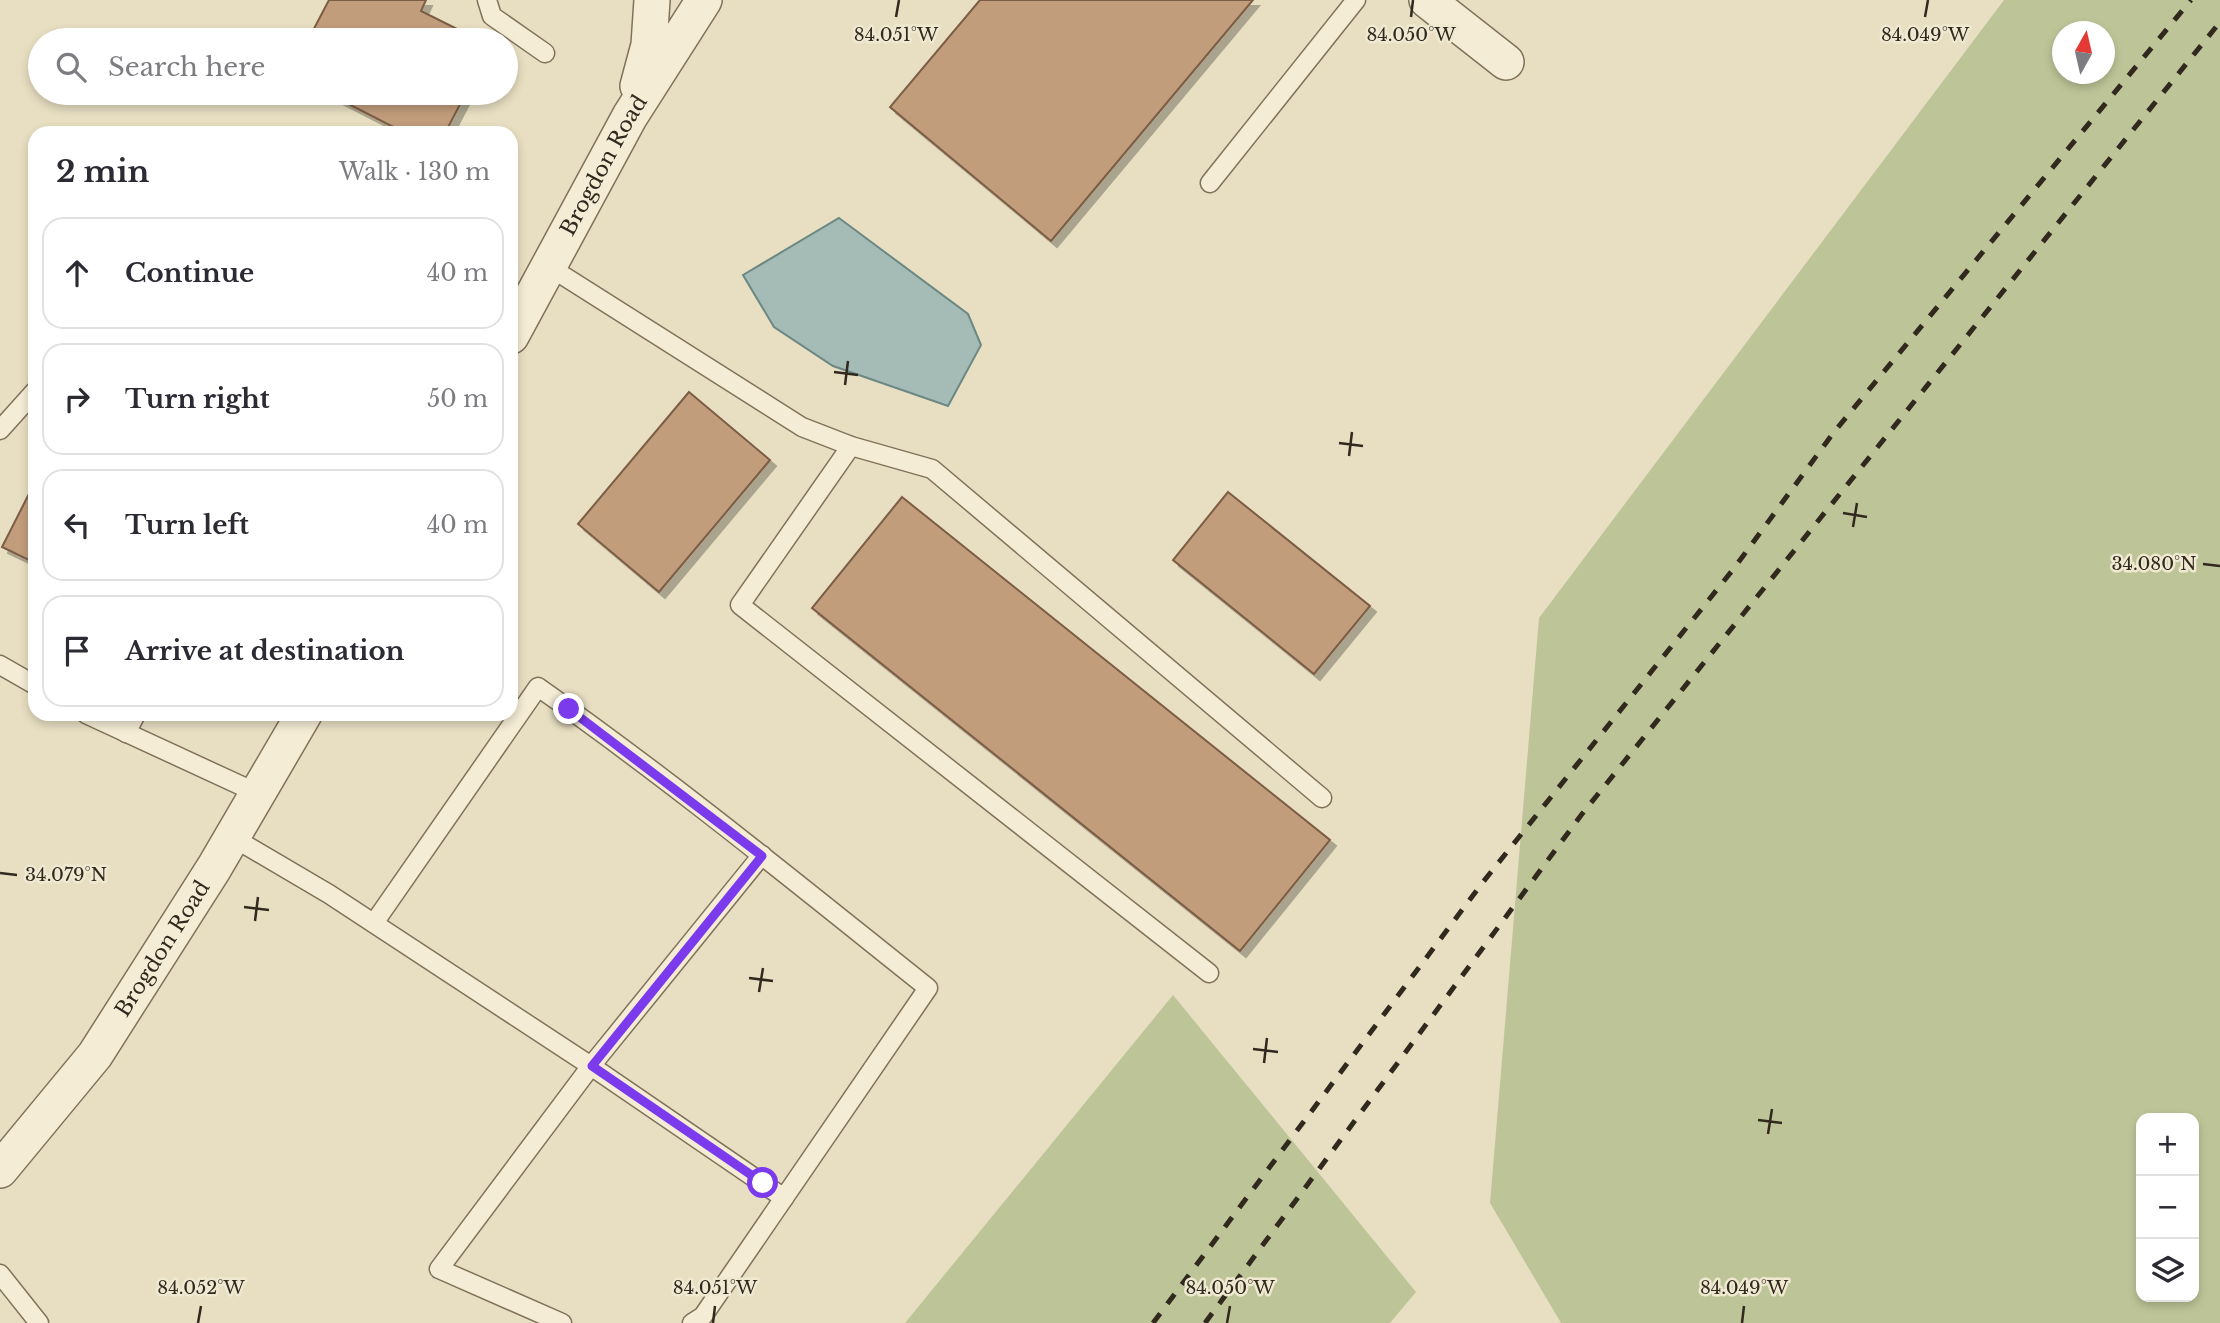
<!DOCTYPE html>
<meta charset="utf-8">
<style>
body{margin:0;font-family:"Libre Baskerville",serif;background:#f2f2f3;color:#2b2b33}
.controls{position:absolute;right:21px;bottom:21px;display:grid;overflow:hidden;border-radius:14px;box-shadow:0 4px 10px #0003}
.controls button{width:63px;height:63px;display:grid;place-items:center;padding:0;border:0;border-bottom:2px solid #e1e1e2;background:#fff;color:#2b2b33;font:35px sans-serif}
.compass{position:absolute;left:2052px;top:21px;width:63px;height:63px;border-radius:50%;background:#fff;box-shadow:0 4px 10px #0003;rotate:8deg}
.stop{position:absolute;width:21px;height:21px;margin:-16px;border:5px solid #7c3aed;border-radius:50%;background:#fff}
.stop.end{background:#7c3aed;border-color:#fff;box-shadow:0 2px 7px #0008}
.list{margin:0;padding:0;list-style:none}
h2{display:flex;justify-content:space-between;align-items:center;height:91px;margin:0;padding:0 28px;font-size:30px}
h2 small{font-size:23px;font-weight:400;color:#7c7c81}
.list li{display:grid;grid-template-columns:46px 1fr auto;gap:21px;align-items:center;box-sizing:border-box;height:112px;margin:0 14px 14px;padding:0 14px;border:2px solid #e1e1e2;border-radius:21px}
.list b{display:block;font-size:26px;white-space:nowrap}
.list em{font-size:23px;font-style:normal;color:#7c7c81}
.icon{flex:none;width:38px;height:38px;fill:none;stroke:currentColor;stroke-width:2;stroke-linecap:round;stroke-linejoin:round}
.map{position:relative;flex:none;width:2220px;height:1323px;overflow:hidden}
.search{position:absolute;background:#fff;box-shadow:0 4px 10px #0003;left:28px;top:28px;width:490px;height:77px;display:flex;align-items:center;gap:18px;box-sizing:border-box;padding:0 24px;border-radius:38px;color:#7c7c81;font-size:26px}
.panel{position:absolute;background:#fff;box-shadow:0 4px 10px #0003;left:28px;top:126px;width:490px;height:595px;border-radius:21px}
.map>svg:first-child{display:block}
.green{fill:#bdc598;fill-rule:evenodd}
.water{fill:#a4bbb6;stroke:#6c8883;stroke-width:2}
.building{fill:#c29d7c;stroke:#7c5d44;stroke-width:2;filter:url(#shadow)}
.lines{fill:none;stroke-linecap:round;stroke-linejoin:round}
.lane-casing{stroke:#80715b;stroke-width:21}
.street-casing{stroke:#80715b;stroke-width:38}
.lane{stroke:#f4ecd4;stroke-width:18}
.street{stroke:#f4ecd4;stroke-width:35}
.rail{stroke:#31281e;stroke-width:5;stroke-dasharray:12 12;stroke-linecap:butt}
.route{stroke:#7c3aed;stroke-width:9}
.ticks{fill:none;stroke:#31281e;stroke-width:2.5}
.labels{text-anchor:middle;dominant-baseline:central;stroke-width:5;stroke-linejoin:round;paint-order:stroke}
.street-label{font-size:21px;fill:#31281e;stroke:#f0e9d1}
.ticks-label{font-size:18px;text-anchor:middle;fill:#31281e;stroke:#f0e9d1;stroke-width:5;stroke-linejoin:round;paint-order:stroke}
</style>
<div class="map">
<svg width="2220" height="1323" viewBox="0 0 2220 1323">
<defs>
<filter id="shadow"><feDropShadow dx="6" dy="6" stdDeviation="0" flood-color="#0004"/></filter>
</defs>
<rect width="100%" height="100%" fill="#e8dfc2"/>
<g class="green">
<path d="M2004,0h216v1323h-659l-71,-120 49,-585zM2062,32h42v42h-42zM2141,1118h53v179h-53z"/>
<path d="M1173,995l243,297 -26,31h-485z"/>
</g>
<path class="water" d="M839,218l129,96 13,31 -33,61 -115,-40 -59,-39 -31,-52z"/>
<g class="building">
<path d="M329,0h97l-5,11 58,29h-171z"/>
<path d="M980,0h273l-202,241 -161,-134z"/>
<path d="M327,93h139l-21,40h-40z"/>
<path d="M689,392l81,68 -111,132 -81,-68z"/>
<path d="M35,482v81l-33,-16z"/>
<path d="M1228,492l142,114 -56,68 -141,-114z"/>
<path d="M902,497l428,343 -90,111 -428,-343z"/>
</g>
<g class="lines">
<defs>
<g id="lane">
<path d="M487,0l5,16 53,37"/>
<path d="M1210,183l146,-183"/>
<path d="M548,266l254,161 49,19 81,23 390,329"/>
<path d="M0,430l35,-39"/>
<path d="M851,446l-111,159 469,368"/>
<path d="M0,665l35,20"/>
<path d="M86,714l171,79"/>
<path d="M126,733l10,-19"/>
<path d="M232,837l97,57 262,172 -152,203 123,54"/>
<path d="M762,855l-171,211 193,132"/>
<path d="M374,923l164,-236c134,94 262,199 390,301l-225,328 -11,7"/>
<path d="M0,1274l39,49"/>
</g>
<g id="street">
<path d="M1427,0l79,62"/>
<path d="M638,86l11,-41 3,-45"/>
<path id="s1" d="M511,336l119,-220 74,-116"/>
<path id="s2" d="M0,1170l95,-115 119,-187 90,-154"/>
</g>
</defs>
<use href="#lane" class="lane-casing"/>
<use href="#street" class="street-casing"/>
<use href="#lane" class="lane"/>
<use href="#street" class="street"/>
<g class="rail">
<path d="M1153,1323l330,-441 252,-315 99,-135 357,-432"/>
<path d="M1205,1323l377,-509 638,-792"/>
</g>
</g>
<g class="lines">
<path class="route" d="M569,709l193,147 -170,210 171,117"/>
</g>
<path class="ticks" d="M896,17l3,-17M1411,17l2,-17M1925,17l3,-17M834,372l24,3M845,385l3,-24M1339,443l24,3M1349,456l3,-24M1843,513l24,4M1853,527l4,-24M2203,564l17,2M0,873l17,2M244,907l25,3M255,921l3,-24M749,978l24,3M759,992l4,-24M1253,1049l25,3M1264,1063l3,-25M1758,1120l24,3M1768,1134l4,-25M198,1323l3,-17M713,1323l2,-17M1227,1323l3,-17M1742,1323l2,-17"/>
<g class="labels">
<g class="street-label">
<text stroke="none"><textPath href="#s1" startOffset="194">Brogdon Road</textPath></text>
<text stroke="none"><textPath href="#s2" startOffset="275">Brogdon Road</textPath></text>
</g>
</g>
<g class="ticks-label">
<text x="896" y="41">84.051°W</text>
<text x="1411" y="41">84.050°W</text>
<text x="1925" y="41">84.049°W</text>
<text x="2154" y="570">34.080°N</text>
<text x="66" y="881">34.079°N</text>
<text x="201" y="1294">84.052°W</text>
<text x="715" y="1294">84.051°W</text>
<text x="1230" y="1294">84.050°W</text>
<text x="1744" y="1294">84.049°W</text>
</g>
</svg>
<div class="controls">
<button>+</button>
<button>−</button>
<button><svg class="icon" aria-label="layers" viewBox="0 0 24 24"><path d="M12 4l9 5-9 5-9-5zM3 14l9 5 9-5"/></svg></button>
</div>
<svg class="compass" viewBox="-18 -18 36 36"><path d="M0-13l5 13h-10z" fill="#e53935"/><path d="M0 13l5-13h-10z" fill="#7c7c81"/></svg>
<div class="stop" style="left:763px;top:1183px"></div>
<div class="stop end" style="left:569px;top:709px"></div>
<div class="search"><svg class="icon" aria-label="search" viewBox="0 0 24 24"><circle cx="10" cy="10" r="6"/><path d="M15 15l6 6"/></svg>Search here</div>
<section class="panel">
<h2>2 min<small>Walk · 130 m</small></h2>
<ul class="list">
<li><svg class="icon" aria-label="ahead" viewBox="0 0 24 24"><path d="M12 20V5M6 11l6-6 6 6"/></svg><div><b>Continue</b></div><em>40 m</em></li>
<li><svg class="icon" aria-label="right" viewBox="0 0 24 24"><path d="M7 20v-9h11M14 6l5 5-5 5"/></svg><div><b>Turn right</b></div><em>50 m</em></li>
<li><svg class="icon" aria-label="left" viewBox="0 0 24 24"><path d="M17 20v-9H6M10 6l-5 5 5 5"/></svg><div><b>Turn left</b></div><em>40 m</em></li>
<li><svg class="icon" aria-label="arrive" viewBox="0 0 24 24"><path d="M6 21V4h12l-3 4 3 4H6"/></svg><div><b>Arrive at destination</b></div></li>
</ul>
</section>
</div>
